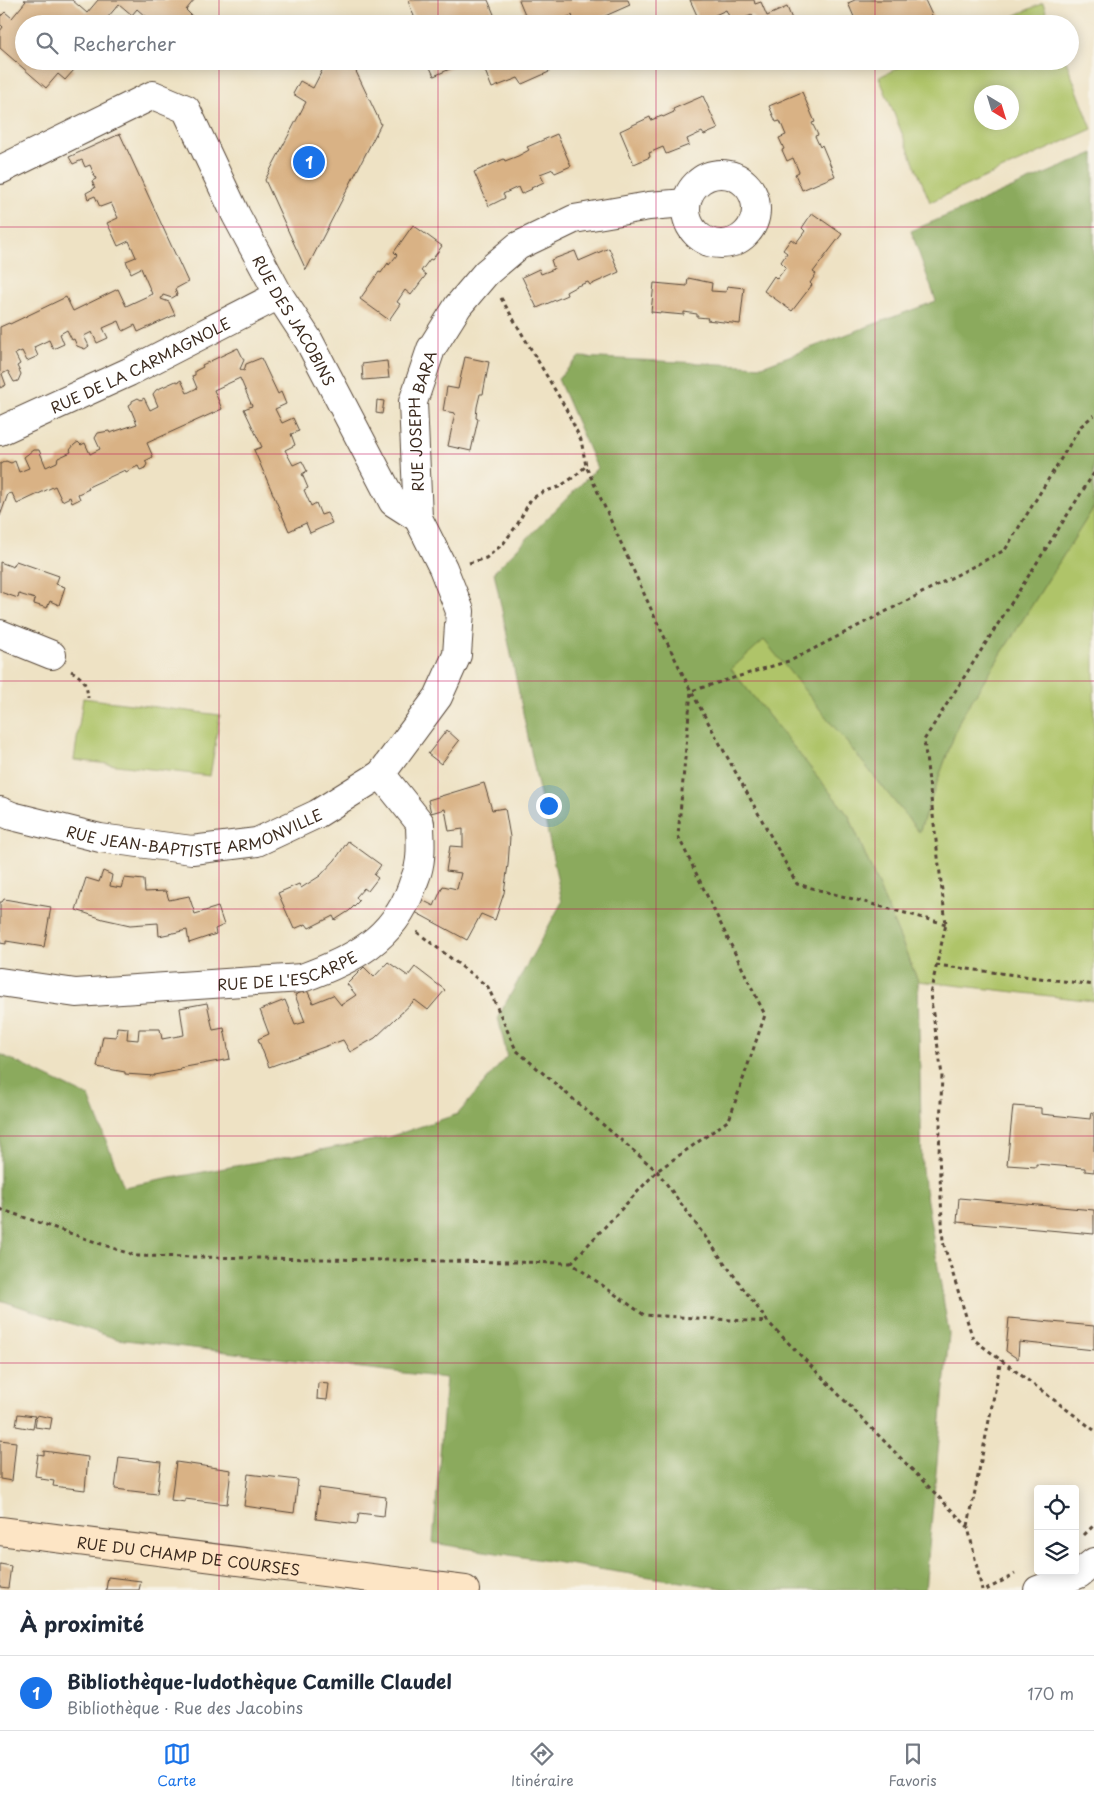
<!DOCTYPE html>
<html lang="fr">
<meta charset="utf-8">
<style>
body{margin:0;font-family:"Playpen Sans",sans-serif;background:#f6f6f7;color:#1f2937}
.controls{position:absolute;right:15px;bottom:15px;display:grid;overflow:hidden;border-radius:5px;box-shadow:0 2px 12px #0003}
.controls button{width:45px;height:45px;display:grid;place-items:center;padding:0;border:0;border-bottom:1px solid #e0e1e3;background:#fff;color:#1f2937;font:25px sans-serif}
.compass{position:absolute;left:974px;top:85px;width:45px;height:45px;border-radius:50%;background:#fff;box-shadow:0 2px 12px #0003;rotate:142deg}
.you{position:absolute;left:548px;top:805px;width:18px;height:18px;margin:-12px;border:4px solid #fff;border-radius:50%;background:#1a73e8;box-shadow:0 0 0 8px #1a73e833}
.badge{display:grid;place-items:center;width:32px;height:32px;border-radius:50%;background:#1a73e8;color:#fff;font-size:16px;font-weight:700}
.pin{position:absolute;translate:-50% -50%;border:2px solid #fff;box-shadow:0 1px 5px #0006}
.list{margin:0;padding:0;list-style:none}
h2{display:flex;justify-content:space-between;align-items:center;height:65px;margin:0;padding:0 20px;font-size:21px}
h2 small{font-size:16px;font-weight:400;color:#747a83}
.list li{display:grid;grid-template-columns:32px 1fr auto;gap:15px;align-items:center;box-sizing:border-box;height:75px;padding:0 20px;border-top:1px solid #e0e1e3}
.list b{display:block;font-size:19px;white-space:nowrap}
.list p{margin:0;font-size:16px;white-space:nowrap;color:#747a83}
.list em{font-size:16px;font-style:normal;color:#747a83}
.icon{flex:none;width:28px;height:28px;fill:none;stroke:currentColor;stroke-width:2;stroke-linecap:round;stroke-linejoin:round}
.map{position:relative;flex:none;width:1094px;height:1590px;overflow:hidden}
.search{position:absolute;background:#fff;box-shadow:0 2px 12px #0003;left:15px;right:15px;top:15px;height:55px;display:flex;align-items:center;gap:12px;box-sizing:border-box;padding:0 18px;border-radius:28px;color:#747a83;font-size:19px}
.sheet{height:140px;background:#fff}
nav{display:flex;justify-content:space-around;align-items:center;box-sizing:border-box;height:70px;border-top:1px solid #e0e1e3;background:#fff;font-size:14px;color:#747a83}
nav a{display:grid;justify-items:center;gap:2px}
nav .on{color:#1a73e8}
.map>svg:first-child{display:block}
.green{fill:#afc469;stroke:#757744;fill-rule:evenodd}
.forest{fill:#8baa5d;stroke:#636a3e}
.building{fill:#d9b285}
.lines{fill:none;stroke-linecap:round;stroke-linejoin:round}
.minor-casing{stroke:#564637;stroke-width:30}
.secondary-casing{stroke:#564637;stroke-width:30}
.path{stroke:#564637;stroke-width:3;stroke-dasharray:4 4;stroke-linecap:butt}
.minor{stroke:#fff;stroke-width:28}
.secondary{stroke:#fde5c5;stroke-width:28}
.grid{fill:none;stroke:#c2185b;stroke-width:1;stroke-opacity:0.55}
.labels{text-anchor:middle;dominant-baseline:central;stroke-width:4;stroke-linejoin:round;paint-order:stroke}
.street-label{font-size:15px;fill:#3b2a1e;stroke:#f7f3e8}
</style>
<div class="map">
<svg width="1094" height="1590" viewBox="0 0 1094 1590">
<rect width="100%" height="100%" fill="#f7f3e8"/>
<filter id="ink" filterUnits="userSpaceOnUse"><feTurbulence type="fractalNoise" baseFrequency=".02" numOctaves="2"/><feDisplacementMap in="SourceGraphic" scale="10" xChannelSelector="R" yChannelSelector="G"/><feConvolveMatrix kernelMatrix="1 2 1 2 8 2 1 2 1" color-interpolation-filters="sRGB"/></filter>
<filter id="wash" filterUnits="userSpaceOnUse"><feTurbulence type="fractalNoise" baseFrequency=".0096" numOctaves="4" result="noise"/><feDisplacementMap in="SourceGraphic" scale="20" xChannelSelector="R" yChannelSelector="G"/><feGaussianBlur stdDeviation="1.12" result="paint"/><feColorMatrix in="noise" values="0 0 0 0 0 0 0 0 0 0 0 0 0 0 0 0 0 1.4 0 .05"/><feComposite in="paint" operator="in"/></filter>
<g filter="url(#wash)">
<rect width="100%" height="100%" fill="#eee2c4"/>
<g class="green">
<path d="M1043,3l8,21h-55z"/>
<path d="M913,61h153l26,68 -162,73 -51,-125zM1012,92v30h-30v-30z"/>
<path d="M1094,507v494l-176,-20 -69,-165 -118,-147 33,-30 155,193 41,-113z"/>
<path d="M83,698l137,17 -10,61 -136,-16z"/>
</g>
<path class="forest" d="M1094,153v354l-134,212 -41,113 -155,-192 -33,29 118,147 69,165 4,190 27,163 -24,256h-192l-300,-47 13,-165 -329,-39 -117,-39v-246l89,43 35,90 265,-50 69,-23 49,-58 -9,-39 64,-115 -68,-330 103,-104 -39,-89 21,-22 183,9 174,-65 -25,-70z"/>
<g id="blocks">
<g class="building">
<path d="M24,0h48l15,13 11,-13h96l-8,10 6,6 -7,8h-3l-5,-5 -4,5h-19l-17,-15 -5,6 -13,-11 -17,20h-78v37h45l-2,3 7,6 -9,10 -7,-6 -12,14 -46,-40v-17l3,-4 -3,-3v-7l5,-5 7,6 14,-17z"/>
<path d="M410,0h78l10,24h-81l-9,-23z"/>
<path d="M519,0h109l2,5 -43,19h-12l-3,-9 -20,9h-37l12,-5z"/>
<path d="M690,0h64l1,4 6,-2 6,14 20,-9 7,17h-43l4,-2 -3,-7 -20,8 -6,-13 -26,12z"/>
<path d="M855,0h70l11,24h-79l-9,-21z"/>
<path d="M327,61h24l30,63 -75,146 -41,-90 41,-78 -13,-8 7,-13 13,7z"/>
<path d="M427,61h41l-34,15z"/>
<path d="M481,61h63l5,11 -27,12 -4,-6 -26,10z"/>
<path d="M802,92l13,30 -3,1 6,12 -3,1 5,11 2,-2 13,31 -33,14 -7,-16 4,-2 -6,-14 -6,3 -5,-11 2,-1 -5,-11 7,-3 -6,-14 -4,1 -7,-16z"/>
<path d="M703,96l15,33 -14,6 -2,-3 -15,7 2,6 -23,9 -3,-7 -14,6 1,4 -16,7 -14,-33 30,-14 1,3 11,-4 1,1 11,-5 -1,-3z"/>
<path d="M120,134l68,148 -13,7 2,6 -5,3 -9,-3 -2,4 8,3 6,13 -37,17 -3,-7 -12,6 -4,-10 -16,7 5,10 -11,5 -5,-11 -8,4 5,10 -4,3 -8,-3 -3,-7 -2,1 -5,-10 -7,4 4,10 -11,5 -4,-9 -15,7 4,9 -11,5 -5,-10 -7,3 5,10 -3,2 4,8 -3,7 -4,1 -6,-11 -6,3 4,11 -6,3v-61l9,-4 1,1 56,-27 7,14 45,-22 8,17 26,-12 -11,-26 -10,5 -5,-12 10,-4 -7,-16 -11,5 -5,-11 -6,-12 11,-5 -7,-15 -11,4 -5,-11 -7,3 -2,-6 9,-5 -3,-7 4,-2 -6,-14 -5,2 -3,-7 -9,4 -4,-7z"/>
<path d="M557,134l14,32 -16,7 -2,-4 -13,5 4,8 -13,6 1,1 -11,5 -3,-7 -15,7 2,4 -16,8 -15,-34 30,-13 1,2 13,-5 11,-6 -2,-3z"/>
<path d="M812,213l30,21 -29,38 3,2 -6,9 2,2 -20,26 -28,-20 10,-15 3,3 9,-12 -5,-5 6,-9 -4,-3 8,-11 5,4 9,-12 -3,-3z"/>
<path d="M413,225l29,21 -10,14 -2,-1 -9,12 5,4 -15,20 -6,-5 -8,12 3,2 -11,16 -29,-21 19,-27 2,1 7,-10 1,2 8,-10 -3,-3z"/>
<path d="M609,248l10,24 -29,13 -2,-3 -11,4 -11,6 1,3 -30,13 -15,-31 17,-8 2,5 13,-5 -3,-9 24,-9 4,10z"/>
<path d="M688,278l24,5 -1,8 15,1 1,-6 17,2 -4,36 -33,-4 1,-2 -11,-1v-3l-13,-2v3l-33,-3 3,-29 33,3z"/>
<path d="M238,348l6,12 -4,9 4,2 2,-7 15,-6 17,36 3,-2 5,12 -11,5 7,14 11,-5 6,13 -8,3 4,11 -10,5 8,15 9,-4 5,10 -5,3 6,14 -4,2 7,16 5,-3 5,12 6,-2 5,10 -22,10 -4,-10 -17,8 -35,-81 8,-3 -18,-38 8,-3 -12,-28 -26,12 8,19 -75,34 6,14 -8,4 2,3 -2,4 -5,2 -2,-4 -12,6 -1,-2 -37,17 1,2 -11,5 2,5 -8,4 -2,-6 -8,4 -7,-15 -38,18 -5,-11 -4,1 -8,22v-52l6,-3 5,2 4,-2 4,11 10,-4 -5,-11 9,-7h6l7,17 11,-5 1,-4 13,-6 -1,-2 4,-5 4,-3 3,3 4,-2 5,11 10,-5 -5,-11 3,-5 11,-2 1,2 27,-9 -8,-19 3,-2v-2l6,-3 3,2 3,-2 6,12 8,-4 -5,-12 3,-4 20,-9 2,1 3,-2 6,13 10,-5 -5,-12 3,-1v-4l8,-4 -1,-2z"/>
<path d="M465,357l24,5 -6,32h-3l-3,13 -1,11 2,1 -7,32 -23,-5 7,-33 -12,-2 4,-24 11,2z"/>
<path d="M387,361l2,17 -26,2 -1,-16z"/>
<path d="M377,400l7,1 -2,13 -6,-1z"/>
<path d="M16,561l43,15 -3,8 9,3 -6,18 -9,-4 -3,7 -13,-4 1,-5 -16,-5 -1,4 -18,-6v-30l13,5z"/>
<path d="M447,730l12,11 -18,23 -13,-10z"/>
<path d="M484,783l8,27 13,-2 5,29 -2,28 -4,28 -9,27 -14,-6 -14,26 -52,-28 7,-12 12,6 9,-20 14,3 4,-16 -15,-2 4,-25 13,1v-18l-14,2 -4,-22 -14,4 -3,-13z"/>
<path d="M348,841l33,24 -7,10 4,3 -10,13 -4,-3 -8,9 3,4 -10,10 -14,9 -2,-4 -24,12 -3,-4 -12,5 -16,-36 21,-9 2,4 19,-12 15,-16z"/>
<path d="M103,871l9,4 -2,11 11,2 3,-10 20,2 1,12 21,-1 3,9 20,-4 6,18 23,-7 6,18 -9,4 1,5 -27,9 -2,-13 -28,6 -1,-13 -28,2 -27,-6 -27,-9 10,-32 13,4z"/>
<path d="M4,899l47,8 -7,40 -38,-6v3l-6,-1v-41h2z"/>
<path d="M388,962l20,14 7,-9 30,23 -17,20 -13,-10 -40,38 -25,14 -7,-12 -74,27 -11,-28 11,-5 -9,-24 25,-10 10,25 10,-3 -10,-27 12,-5 6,13 20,-8 8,10 15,-10 -9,-11 17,-17 10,10z"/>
<path d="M207,1003l6,27 11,-2 6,31 -50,9 1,2 -27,5v1l-29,-2v-2l-28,-5 6,-31 13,1 1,-10 11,1 -1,11 11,1 1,-11h21l2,10 22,-4 -4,-27z"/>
<path d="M1013,1106l28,2v6l49,5 1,-7 3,1v59l-9,-1v-3l-49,-4v3l-29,-2z"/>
<path d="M959,1198l135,12v24l-137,-12z"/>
<path d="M1009,1318l85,8v24l-75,-8 -1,17 -12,-8z"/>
<path d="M318,1383l11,1 -2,16 -10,-1z"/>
<path d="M18,1414l17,2 -2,13 -17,-3z"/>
<path d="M37,1415l15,3 -2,11 -15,-2z"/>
<path d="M0,1440l16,2 -4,39 -12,-2z"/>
<path d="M44,1451l44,6 -3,33 -32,-4 1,-5 -13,-2 1,-2 -7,-1 3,-22 6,1z"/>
<path d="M119,1457l42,5 -4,32 -42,-5z"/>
<path d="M176,1462l55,8 -4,34 -42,-5v3l-14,-2z"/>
<path d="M248,1474l50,6 -4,33 -50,-7z"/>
<path d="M319,1488l67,9 -2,19 -25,-3 -2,11 -41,-5z"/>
<path d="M0,1564l11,2 -3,22 -8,-1z"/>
<path d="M108,1577l33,4 -2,9h-33z"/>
</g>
</g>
</g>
<g filter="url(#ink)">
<use href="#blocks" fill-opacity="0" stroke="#564637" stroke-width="1"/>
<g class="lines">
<defs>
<g id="minor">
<path id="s1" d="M0,170l153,-75 33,14 50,106 43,80 30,46 84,161 25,16"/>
<circle cx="721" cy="209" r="35"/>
<path id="s2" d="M0,431l129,-59 150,-77"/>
<path d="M0,634l52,21"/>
<path id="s3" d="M0,811l12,5 88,22 92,12 65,-8 60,-28 64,-40 57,-77 19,-42 3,-44 -17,-43 -25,-50 -5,-116 18,-53 27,-43 28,-33 32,-27 56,-27 75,-13 37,-3"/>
<path id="s4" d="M0,982l76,11 226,-15c50,-18 91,-38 110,-91 2,-7 6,-14 7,-22 3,-13 1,-28 1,-42l-39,-49"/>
<path d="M1038,1590l41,-16 15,-12"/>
</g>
<g id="secondary">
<path id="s5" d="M0,1531l465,59"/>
</g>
</defs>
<use href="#minor" class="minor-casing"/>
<use href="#secondary" class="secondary-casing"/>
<g class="path">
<path d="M501,298l64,109 16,33 5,26 70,154 35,71 106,193 149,40"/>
<path d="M1094,473l-170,267 22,184 -16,70 12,81 -3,79 4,88 30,97 121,91"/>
<path d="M469,563l17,-5 17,-14 14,-19 14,-26 12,-7 16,-5 15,-10 12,-11"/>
<path d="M71,671c12,6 16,14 17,27"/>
<path d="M417,932l71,55 28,63 141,121 111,151 200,205 14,63"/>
<path d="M936,965l158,20"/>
<path d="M0,1209l136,47 435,7 73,52 123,7"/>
<path d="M571,1263l86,-92 72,-51 36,-105 -87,-179 13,-145 101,-31 213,-110 76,-124 13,-11"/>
<path d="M968,1526l33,-166"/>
<path d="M1084,1535l10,-10"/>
<path d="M986,1590l29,-16"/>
</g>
<use href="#minor" class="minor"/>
<use href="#secondary" class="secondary"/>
</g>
</g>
<path class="grid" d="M219,0v24M438,0v24M656,0v24M875,0v24M219,61v1529M438,61v1529M656,61v1529M875,61v1529M0,227h1094M0,454h1094M0,681h1094M0,909h1094M0,1136h1094M0,1363h1094"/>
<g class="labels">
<g class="street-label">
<text stroke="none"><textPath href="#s1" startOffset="444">RUE DES JACOBINS</textPath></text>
<text stroke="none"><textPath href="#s2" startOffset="155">RUE DE LA CARMAGNOLE</textPath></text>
<text stroke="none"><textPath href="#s3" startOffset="790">RUE JOSEPH BARA</textPath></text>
<text stroke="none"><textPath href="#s3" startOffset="201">RUE JEAN-BAPTISTE ARMONVILLE</textPath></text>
<text stroke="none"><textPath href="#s4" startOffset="290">RUE DE L'ESCARPE</textPath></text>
<text stroke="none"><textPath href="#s5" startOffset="190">RUE DU CHAMP DE COURSES</textPath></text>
</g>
</g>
</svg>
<div class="controls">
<button><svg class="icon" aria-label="locate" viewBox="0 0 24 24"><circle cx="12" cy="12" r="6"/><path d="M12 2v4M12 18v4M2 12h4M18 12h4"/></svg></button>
<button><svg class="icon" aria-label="layers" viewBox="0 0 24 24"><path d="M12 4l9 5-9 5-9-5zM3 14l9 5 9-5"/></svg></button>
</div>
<svg class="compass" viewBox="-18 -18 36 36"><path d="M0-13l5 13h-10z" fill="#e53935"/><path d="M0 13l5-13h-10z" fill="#747a83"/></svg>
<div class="you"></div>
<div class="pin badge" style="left:309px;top:162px">1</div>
<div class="search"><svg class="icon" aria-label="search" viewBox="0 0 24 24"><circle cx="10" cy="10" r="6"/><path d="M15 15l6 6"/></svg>Rechercher</div>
</div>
<section class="sheet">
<h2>À proximité<small></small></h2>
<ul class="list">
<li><span class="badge">1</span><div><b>Bibliothèque-ludothèque Camille Claudel</b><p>Bibliothèque · Rue des Jacobins</p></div><em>170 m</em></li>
</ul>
</section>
<nav>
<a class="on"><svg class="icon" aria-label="map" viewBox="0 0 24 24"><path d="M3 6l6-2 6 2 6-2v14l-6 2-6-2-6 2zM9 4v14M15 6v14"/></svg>Carte</a>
<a><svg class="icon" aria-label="directions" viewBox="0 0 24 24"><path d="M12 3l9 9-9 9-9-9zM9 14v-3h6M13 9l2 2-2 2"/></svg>Itinéraire</a>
<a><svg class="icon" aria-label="saved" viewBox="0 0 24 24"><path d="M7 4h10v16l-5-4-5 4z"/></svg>Favoris</a>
</nav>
